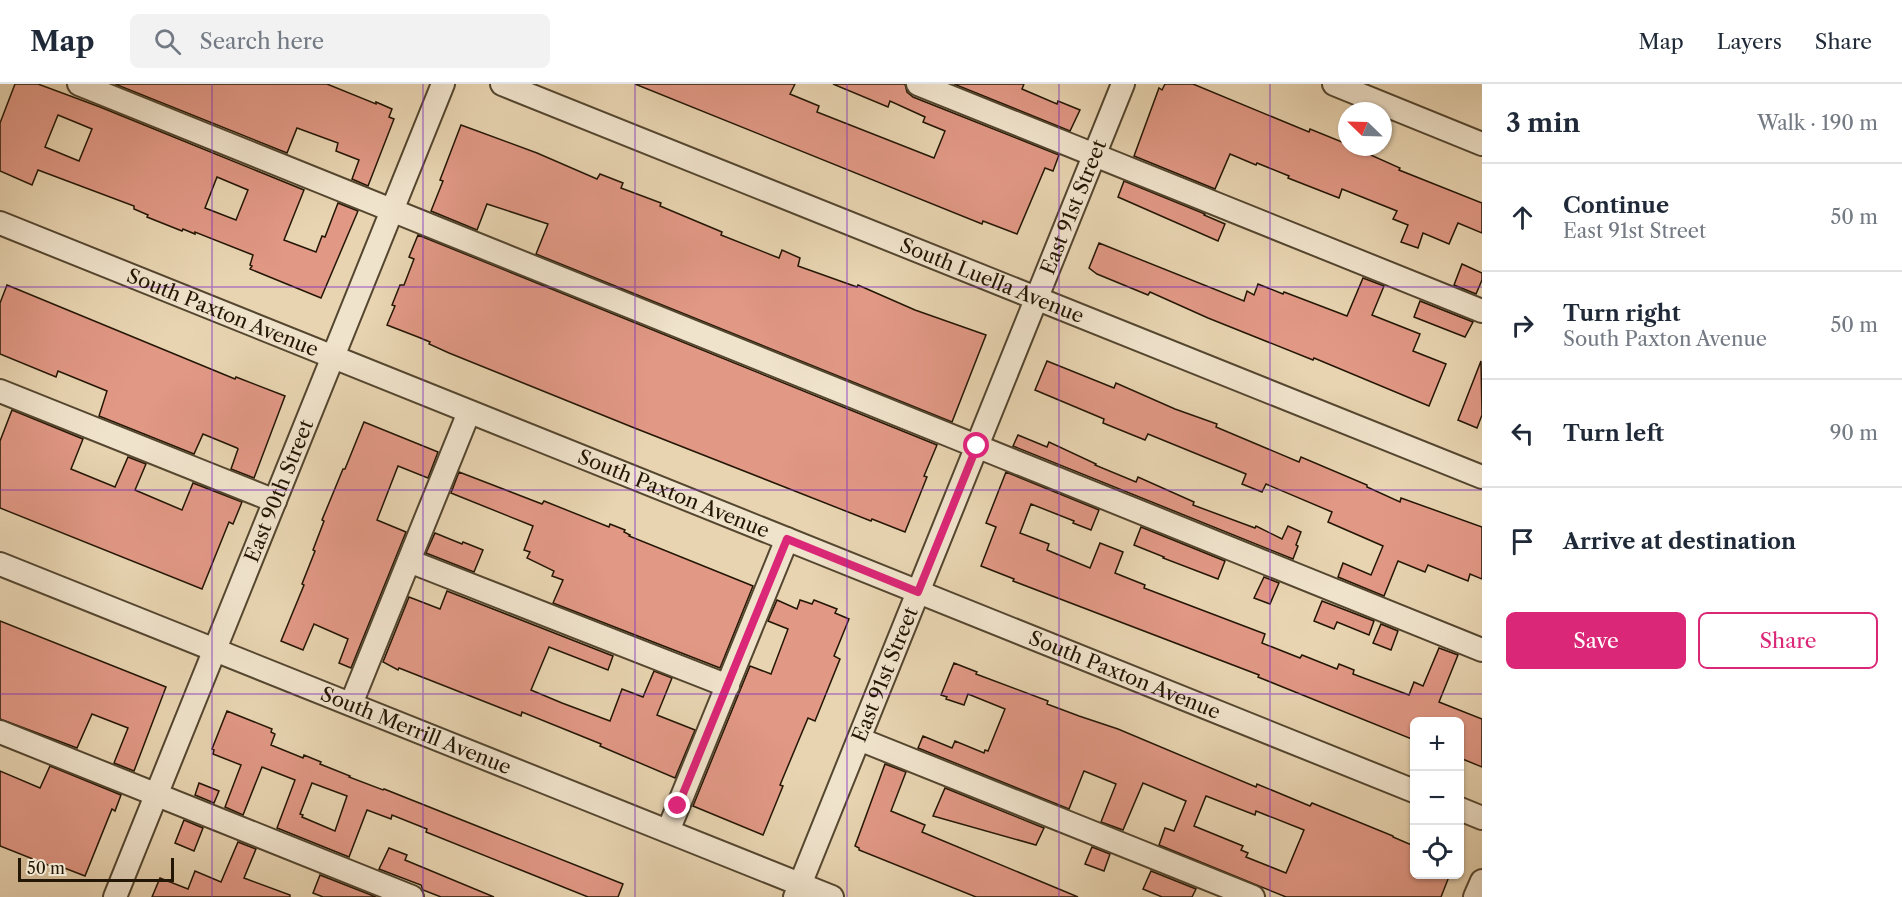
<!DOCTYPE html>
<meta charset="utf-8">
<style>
body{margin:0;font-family:"Libre Caslon Text",serif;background:#f2f2f3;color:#1f2937}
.controls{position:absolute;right:18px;bottom:18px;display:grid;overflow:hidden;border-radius:9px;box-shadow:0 2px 4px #0004}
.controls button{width:54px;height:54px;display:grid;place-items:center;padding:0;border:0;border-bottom:2px solid #e0e1e3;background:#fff;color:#1f2937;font:30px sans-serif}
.compass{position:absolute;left:1338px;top:18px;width:54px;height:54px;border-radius:50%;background:#fff;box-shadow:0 2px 4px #0004;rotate:293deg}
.scale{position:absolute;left:18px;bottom:15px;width:156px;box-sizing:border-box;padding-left:6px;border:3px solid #231604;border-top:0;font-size:16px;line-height:21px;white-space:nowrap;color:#231604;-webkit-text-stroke:4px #f0e3cc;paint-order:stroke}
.stop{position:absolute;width:18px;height:18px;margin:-14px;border:4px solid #db2777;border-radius:50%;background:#fff}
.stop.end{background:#db2777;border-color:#fff;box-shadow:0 2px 6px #0008}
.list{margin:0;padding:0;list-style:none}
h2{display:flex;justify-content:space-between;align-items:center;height:78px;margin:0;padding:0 24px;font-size:26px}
h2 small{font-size:20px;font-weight:400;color:#747a83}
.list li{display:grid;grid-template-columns:39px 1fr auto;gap:18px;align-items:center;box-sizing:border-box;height:108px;padding:0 24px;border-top:2px solid #e0e1e3}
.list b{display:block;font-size:22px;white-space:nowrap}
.list p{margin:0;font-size:20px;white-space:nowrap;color:#747a83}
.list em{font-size:20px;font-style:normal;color:#747a83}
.actions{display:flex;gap:12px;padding:18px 24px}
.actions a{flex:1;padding:14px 0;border:2px solid #db2777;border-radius:9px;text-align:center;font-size:21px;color:#db2777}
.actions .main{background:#db2777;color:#fff}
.icon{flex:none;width:33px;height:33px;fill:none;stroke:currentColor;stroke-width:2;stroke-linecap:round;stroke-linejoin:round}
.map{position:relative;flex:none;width:1482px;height:813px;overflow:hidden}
header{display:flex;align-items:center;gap:36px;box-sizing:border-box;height:84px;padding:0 30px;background:#fff;border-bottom:2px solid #e0e1e3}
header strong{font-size:28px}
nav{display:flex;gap:33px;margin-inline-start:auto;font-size:21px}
.search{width:420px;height:54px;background:#f2f2f3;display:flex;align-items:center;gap:15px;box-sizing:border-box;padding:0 21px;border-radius:9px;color:#747a83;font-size:22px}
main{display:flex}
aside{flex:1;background:#fff}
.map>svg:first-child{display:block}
.building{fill:#e19885;stroke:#231604;stroke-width:1.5;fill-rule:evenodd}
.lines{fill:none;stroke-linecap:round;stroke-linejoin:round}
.minor-casing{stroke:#54462f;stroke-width:26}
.minor{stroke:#f0e3cc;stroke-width:22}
.route{stroke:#db2777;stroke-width:8}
.grid{fill:none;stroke:#7b2cbf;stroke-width:1.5;stroke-opacity:0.55}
.labels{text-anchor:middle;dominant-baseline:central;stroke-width:6;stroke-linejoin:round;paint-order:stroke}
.street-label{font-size:20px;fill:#231604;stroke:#f0e3cc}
</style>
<header>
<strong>Map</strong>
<div class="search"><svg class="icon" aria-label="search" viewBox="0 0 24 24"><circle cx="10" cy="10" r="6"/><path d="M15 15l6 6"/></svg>Search here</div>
<nav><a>Map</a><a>Layers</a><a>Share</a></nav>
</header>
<main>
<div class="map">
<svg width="1482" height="813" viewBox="0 0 1482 813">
<rect width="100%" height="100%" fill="#e8d4b1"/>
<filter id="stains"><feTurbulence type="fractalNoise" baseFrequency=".00333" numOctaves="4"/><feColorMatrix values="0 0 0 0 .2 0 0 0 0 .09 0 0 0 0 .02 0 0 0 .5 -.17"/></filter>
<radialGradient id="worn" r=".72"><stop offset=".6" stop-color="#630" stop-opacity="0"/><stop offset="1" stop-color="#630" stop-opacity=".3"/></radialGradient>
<g class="building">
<path d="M15,0h23l62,23 204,83 -20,50 32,12 6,-16 3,1 13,-34 20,8 -37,87 -71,-29 2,-3 -2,-1 3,-10 -58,-23v2l-12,-5 -1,2 -35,-14 1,-2 -14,-6v-3l-96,-36 -6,15 -32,-14v-48zM58,31l34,14 -13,32 -34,-14zM217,93l31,13 -12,30 -31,-12z"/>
<path d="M115,0h212l49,20v-2l16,7 -3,8 5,2 -26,67 -16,-7 7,-19 -23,-9 2,-8 -41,-15 -10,25z"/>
<path d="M635,0h160l-5,10 29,12 -2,6 117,46 11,-27 -22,-9 2,-5 -35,-16 -2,6 -55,-23h72l2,8 6,5 146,58 -6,16 -8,-3 -28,66 -34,-13 -1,3z"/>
<path d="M954,0h70l-2,5 35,15 1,-3 22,9 -10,21z"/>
<path d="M1165,0h28l116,48 1,-3 37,15v3h6l47,21 -1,2 83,33v30l-24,-10 -9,21 -26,-11 -5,15 -17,-6 7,-17 -15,-6 4,-8 -55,-22 -3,9 -51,-20 1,-2 -32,-13 -1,2 -26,-11 -15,35 -81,-33 25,-68 3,2z"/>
<path d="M461,41l76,28 60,26 3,-5 23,9 -2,5 40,15 -1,3 62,26 -1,3 58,23 3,-8 18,8 -2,8 59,21 1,-2 57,25 71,25 -34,87 -416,-168 12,-30 -61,-20 -10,26 -46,-19 12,-30 -3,-1z"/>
<path d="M1124,97l81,33 -1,1 21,9 -7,17 -100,-44z"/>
<path d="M418,151l519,210 -13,31 3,1 -22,55 -33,-13 -1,2 -239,-94 -183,-74 -20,-9 1,-2 -12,-5 -31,-12 8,-19 -3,-1 8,-20h4l10,-26 -5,-2z"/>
<path d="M1099,159l145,58 3,-10 7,4 4,-11 25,10 1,-2 63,24 16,-38 21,8 -12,29 48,19 -7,17 33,13 -17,42 -115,-48 -1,2 -105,-42 -58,-26 -2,3 -51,-21 -8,-6z"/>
<path d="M1462,180l20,9v7l-6,14 -22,-9z"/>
<path d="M7,201l228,94 1,-2 49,19 -31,82 -23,-9 7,-20 -1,-1 -34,-14 -9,20 -95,-38 8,-25 -49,-20 -2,6 -56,-23v-51z"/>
<path d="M1420,217l53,21 -8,15 -51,-20z"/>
<path d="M1047,277l67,27 2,-5 59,26 42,15 -1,3 83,35 2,-5 66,28v2l33,15 1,-4 81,29v52l-12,-5 -2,7 -40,-16 -3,7 -27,-11 -14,35 -46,-19 5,-14 28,12 12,-29 -55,-24 4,-10 -66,-28 -4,8 -20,-8 4,-10 -98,-40 -3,6 -42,-17 1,-4 -69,-29z"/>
<path d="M1481,277l1,54 -5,13 -19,-8z"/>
<path d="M12,326l71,29 -12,30 44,18 13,-30 18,7 -11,26 47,20 11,-27 49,19 -9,22 -4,-2 -27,67 -202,-81v-67z"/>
<path d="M364,338l74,30 -10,26 -30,-12 -21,54 29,12 -55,136 -12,-5 9,-24 -34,-15 -11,26 -22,-9 23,-56 -2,-1 13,-33 -2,-1 11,-29 -2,-1 21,-51h2z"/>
<path d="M1018,351l29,12 2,-5 47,22 -1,1 41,17 2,-5 56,25 -1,3 62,23 1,-2 26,13 6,-13 13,6 -5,13 2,1 -5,13 -280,-113z"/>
<path d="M459,388l83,32 2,-3 65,26 1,-3 15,6 -1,2 6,3 -1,1 124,50 -33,82 -167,-65 10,-23 -11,-4 2,-5 -27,-13 3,-6 -6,-2 9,-24 -82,-33z"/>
<path d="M1006,388l93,38 -8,20 -18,-7 1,-2 -43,-17 -11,29 29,11 -2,6 43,18 10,-25 23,9 -8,21 30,12 -1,3 121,46 -3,9 38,15 2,-3 35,14 2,-5 15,6 -1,4 56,21 5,-13 9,4 16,-38 19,7 -19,47 43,17v48l-22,-9v-36h-46v18l-156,-63 1,-2 -246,-94 1,-2 -33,-13 15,-39 -10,-4z"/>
<path d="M1141,443l84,34 -7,18 -55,-21 1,-1 -30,-12z"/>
<path d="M435,449l27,11 1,-2 20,8 -9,22 -48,-19z"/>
<path d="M1264,493l15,6 -9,21 -16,-6z"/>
<path d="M447,507l166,65 -5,14 -59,-23 -18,43 31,13 48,18 12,-32 21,8 11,-26 18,7 -15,37 38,15 -20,48 -75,-32 1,-2 -79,-32 -1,4 -122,-48 -1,2 -15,-8 26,-65 31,12z"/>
<path d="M777,516l20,9 3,-9 12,4 2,-4 23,9 -2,4 14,6 -15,37 6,3 -25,62 -7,-3 -28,67 3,1 -20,49 -70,-29 57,-140 21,8 17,-45 -20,-8z"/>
<path d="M1322,517l52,20 -5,14 -32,-13 -3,7 -20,-8z"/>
<path d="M0,537l166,66 -32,84 -20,-8 14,-35 -36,-14 -15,34 -77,-29z"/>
<path d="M1381,540l17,7 -7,19 -18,-7z"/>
<path d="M954,579l23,9 -1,2 72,27 -1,3 32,12 39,13 138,58 1,-3 53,22 2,-3 81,33v1l21,9v28h36l-9,23h-155l-127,-52 6,-17 9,3 12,-30 -43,-18 -20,47 -22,-8 15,-38 -32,-13 -15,38 -151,-61 5,-12 29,12 3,-7 29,12 1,-3 3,1 17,-42 -37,-15 -4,11 -18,-6 1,-2 -6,-2zM1206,712l49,19 1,-4 48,19 -18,43 -40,-16 2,-4 -7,-3 2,-4 -49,-20z"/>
<path d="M227,627l45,18 -1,3 4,2 -4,11 32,13 1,-3 17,7 -1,2 30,12 -1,1 34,13 1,-1 239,95 -5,13h-30l-162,-65 1,-3 -35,-14 -1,4 -24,-9 -18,47 -72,-29 18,-48 -33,-13 -19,48 -18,-8 16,-42 -28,-11 1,-4 -2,-1zM312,699l35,13 -12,35 -33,-14 1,-2 -3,-1z"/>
<path d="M885,680l21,8 -15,39 34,14 -3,7 156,65h-102l-117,-47v-2l-4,-2z"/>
<path d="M50,682l71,29 -6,16 -3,-2 -27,67 -31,-12 -1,3 -53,-21v-75l40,17z"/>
<path d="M199,699l20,8 -5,12 -19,-8z"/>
<path d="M945,704l99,40 -8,17 -103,-29z"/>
<path d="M184,736l19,8 -9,23 -19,-8z"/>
<path d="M238,758l18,7 -12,29 46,17v2h-138l8,-19 28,11 7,-18 26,11z"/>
<path d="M1092,763l18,7 -6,17 -19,-7z"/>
<path d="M389,764l18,7 -2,5 89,37h-53l-18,-7 -2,-5 -42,-16z"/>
<path d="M1151,787l45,18 -4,8h-30l-19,-8z"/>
<path d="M320,791l56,22h-53l-10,-4z"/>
</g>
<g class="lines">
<defs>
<g id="minor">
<path d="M79,0l1403,566"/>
<path id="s1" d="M502,0l980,393"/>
<path d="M918,0l564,227"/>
<path d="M1334,0l148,60"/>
<path id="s2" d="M0,139l1414,568"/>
<path d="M0,307l275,110"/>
<path d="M409,477l319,125"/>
<path id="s3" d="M0,480l832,333"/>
<path d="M351,620l118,-292"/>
<path d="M0,648l412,165"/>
<path d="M859,655l394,158"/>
<path d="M1460,725l22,9"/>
<path d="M668,747l119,-292"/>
<path id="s4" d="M115,813l328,-813"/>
<path id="s5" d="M795,813l328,-813"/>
<path d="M1475,813l7,-16"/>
</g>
</defs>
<use href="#minor" class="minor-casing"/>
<use href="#minor" class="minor"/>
</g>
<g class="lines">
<path class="route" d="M678,722l109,-267 131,53 59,-146"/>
</g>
<path class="grid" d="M212,0v813M423,0v813M635,0v813M847,0v813M1059,0v813M1270,0v813M0,203h1482M0,406h1482M0,610h1482"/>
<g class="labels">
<g class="street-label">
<text stroke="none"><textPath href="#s5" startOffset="744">East 91st Street</textPath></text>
<text stroke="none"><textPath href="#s1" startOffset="528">South Luella Avenue</textPath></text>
<text stroke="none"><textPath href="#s2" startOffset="240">South Paxton Avenue</textPath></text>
<text stroke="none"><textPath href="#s4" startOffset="438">East 90th Street</textPath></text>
<text stroke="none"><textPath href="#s2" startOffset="726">South Paxton Avenue</textPath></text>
<text stroke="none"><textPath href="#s5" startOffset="240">East 91st Street</textPath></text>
<text stroke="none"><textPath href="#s2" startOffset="1212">South Paxton Avenue</textPath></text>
<text stroke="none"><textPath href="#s3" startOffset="448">South Merrill Avenue</textPath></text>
</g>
</g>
<rect width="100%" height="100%" filter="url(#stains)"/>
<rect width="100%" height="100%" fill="url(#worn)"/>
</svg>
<div class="controls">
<button>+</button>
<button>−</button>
<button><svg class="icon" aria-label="locate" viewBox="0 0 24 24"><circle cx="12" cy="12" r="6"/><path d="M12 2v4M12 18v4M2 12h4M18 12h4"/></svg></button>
</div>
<svg class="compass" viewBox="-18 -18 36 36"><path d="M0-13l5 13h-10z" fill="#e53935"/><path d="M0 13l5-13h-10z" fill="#747a83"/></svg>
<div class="scale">50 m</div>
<div class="stop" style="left:977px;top:362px"></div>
<div class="stop end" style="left:678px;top:722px"></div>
</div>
<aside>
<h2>3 min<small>Walk · 190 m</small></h2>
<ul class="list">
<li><svg class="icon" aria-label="ahead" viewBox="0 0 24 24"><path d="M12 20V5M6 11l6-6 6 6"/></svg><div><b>Continue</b><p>East 91st Street</p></div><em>50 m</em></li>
<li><svg class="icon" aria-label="right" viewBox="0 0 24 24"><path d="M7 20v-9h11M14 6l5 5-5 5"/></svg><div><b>Turn right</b><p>South Paxton Avenue</p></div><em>50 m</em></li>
<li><svg class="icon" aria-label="left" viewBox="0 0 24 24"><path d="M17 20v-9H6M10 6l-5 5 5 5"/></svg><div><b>Turn left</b></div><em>90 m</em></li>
<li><svg class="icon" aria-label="arrive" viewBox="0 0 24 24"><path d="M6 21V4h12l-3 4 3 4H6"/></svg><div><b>Arrive at destination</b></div></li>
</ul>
<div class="actions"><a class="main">Save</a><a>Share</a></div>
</aside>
</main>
